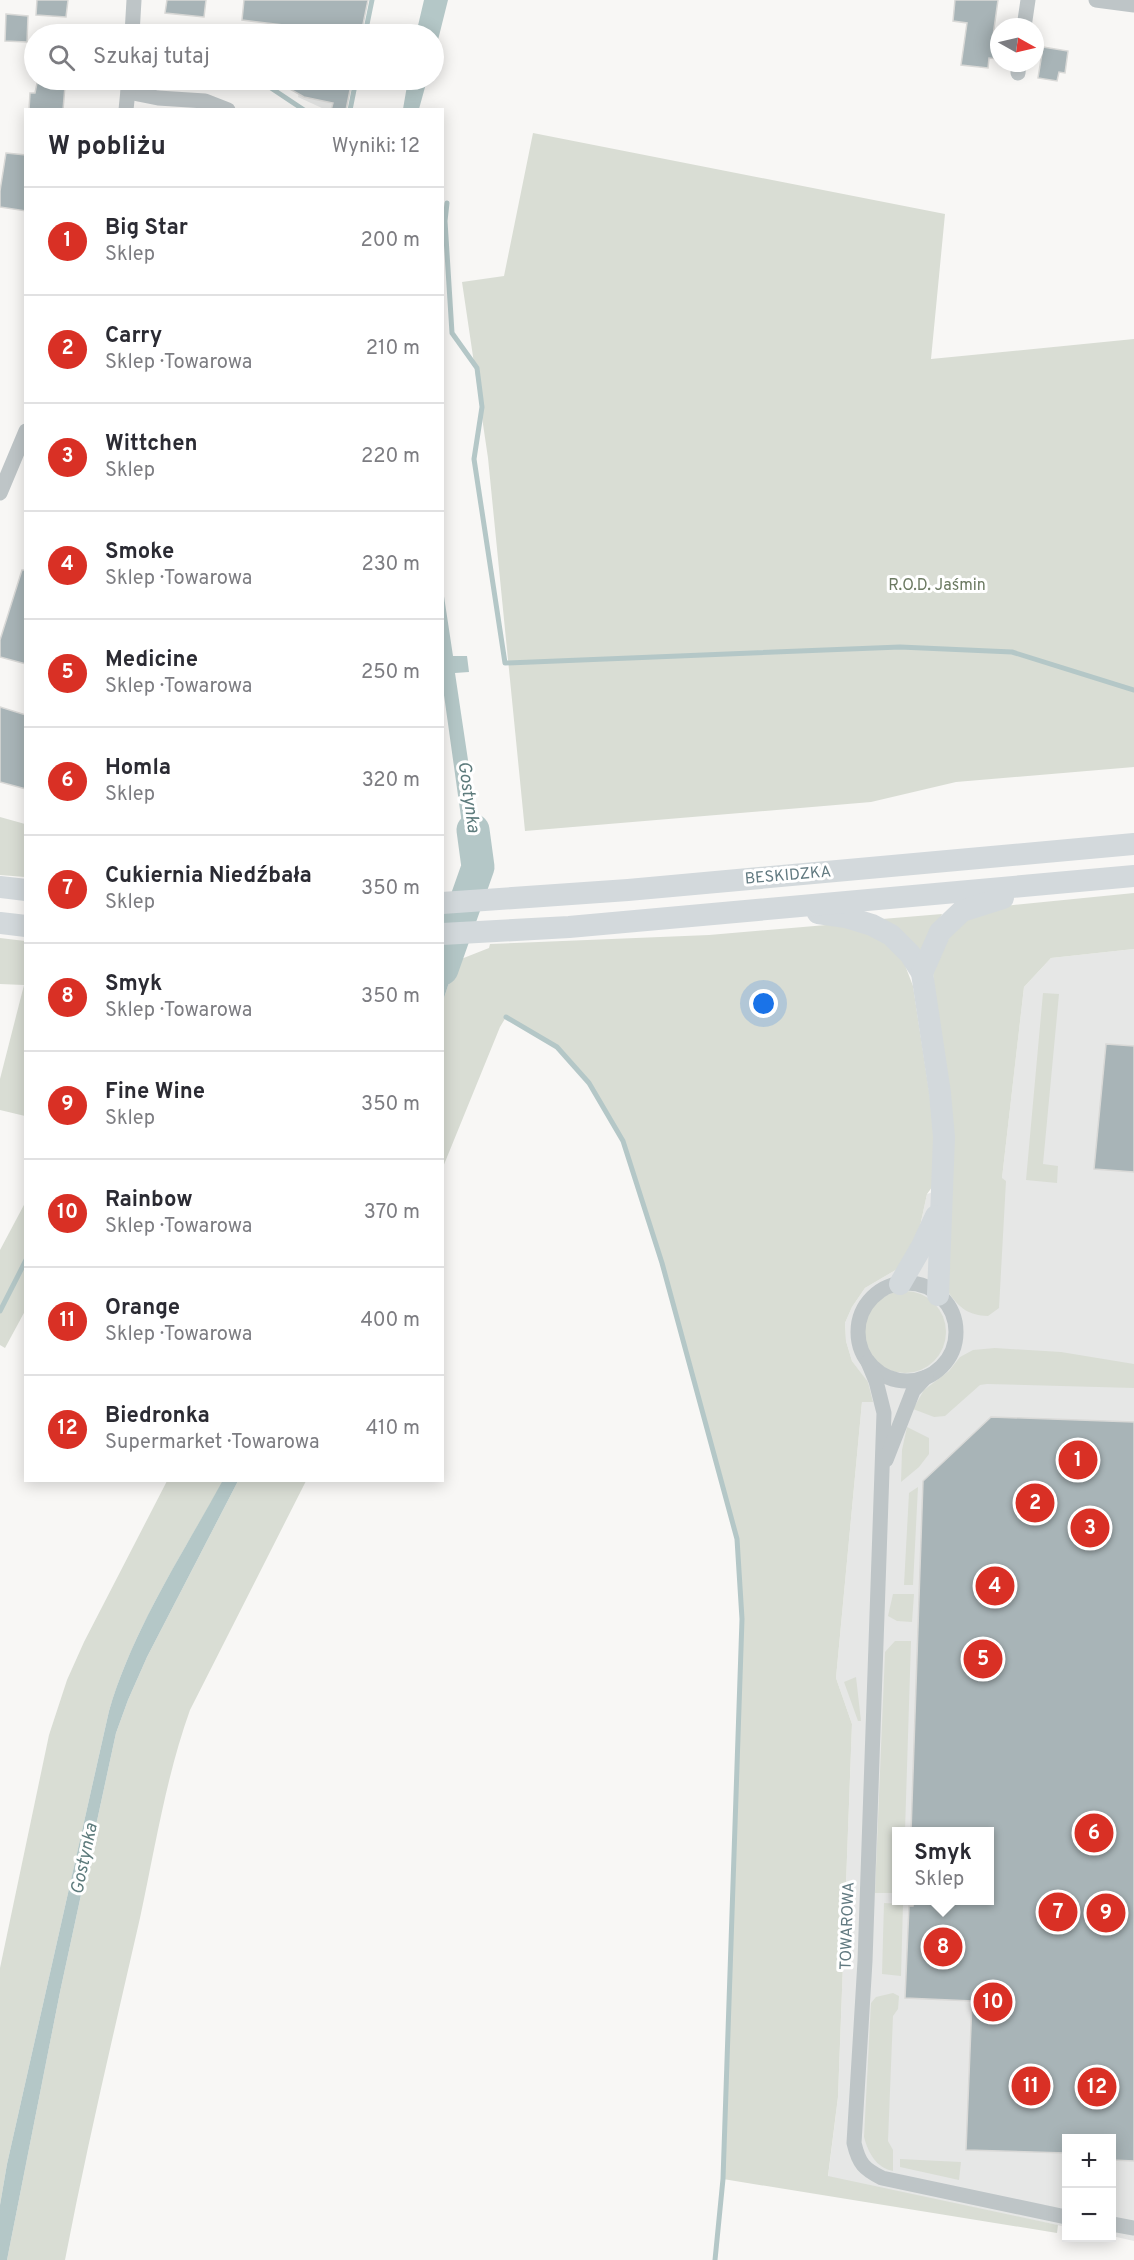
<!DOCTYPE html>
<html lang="pl">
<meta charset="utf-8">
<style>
body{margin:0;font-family:Overpass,sans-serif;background:#f7f7f7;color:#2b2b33}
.controls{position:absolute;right:18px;bottom:18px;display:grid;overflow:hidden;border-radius:0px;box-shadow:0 3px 15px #0003}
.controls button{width:54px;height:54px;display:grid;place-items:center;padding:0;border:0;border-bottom:2px solid #e1e1e2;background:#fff;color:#2b2b33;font:30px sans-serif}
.compass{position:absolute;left:990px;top:18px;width:54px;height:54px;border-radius:50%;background:#fff;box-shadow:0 3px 15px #0003;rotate:98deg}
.you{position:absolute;left:764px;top:1004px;width:21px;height:21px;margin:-15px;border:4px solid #fff;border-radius:50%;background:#1a73e8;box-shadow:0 0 0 9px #1a73e833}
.badge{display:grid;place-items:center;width:39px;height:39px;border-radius:50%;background:#d93025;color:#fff;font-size:20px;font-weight:700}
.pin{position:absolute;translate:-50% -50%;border:3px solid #fff;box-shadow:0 2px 6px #0006}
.popup{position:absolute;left:892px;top:1827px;width:102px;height:78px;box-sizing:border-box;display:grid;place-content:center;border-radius:0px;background:#fff;filter:drop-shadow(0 2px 4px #0005);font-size:20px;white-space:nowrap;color:#7c7c81}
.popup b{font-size:22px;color:#2b2b33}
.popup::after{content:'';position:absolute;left:50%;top:100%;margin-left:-12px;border:12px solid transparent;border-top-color:#fff}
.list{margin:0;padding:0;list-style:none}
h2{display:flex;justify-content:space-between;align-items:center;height:78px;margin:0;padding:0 24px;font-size:26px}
h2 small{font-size:20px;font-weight:400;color:#7c7c81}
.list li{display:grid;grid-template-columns:39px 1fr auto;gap:18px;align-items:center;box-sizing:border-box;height:108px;padding:0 24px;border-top:2px solid #e1e1e2}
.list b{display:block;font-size:22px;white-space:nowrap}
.list p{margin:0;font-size:20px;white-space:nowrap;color:#7c7c81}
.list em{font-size:20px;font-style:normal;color:#7c7c81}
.icon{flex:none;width:33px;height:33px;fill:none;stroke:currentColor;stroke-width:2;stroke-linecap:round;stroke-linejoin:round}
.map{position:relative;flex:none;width:1134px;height:2260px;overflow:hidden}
.search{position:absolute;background:#fff;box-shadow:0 3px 15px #0003;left:24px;top:24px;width:420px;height:66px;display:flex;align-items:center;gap:15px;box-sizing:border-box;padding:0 21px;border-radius:33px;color:#7c7c81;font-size:22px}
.panel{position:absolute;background:#fff;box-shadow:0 3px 15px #0003;left:24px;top:108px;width:420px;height:1374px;border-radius:0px}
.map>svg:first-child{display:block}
.built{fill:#e6e7e6;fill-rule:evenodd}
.green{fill:#d9ddd4}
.water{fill:#b4c7c7}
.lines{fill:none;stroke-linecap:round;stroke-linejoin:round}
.stream{stroke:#b4c7c7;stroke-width:5}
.river{stroke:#b4c7c7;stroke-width:33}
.building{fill:#a8b4b7;stroke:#d9d9d7;stroke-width:1.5}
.minor{stroke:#bec5c7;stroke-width:15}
.primary{stroke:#d3d9dc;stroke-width:22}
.labels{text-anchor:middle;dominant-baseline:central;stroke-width:6;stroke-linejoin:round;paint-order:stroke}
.park-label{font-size:16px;fill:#6b7961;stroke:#fff}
.street-label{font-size:16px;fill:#627a81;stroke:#fff}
.water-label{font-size:18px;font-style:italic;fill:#5d7b7c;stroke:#fff}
</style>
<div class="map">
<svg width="1134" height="2260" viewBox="0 0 1134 2260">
<rect width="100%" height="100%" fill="#f8f7f5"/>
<g class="built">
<path d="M301,80h52l-6,29h-23l-26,-12z"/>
<path d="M1134,949v1292l-22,-5v-98h-46v89l-238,-50 10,-80 14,-373 -16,-46 26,-276 4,-22 -14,-19 -6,-20 -1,-18 7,-16 13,-19 34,-20 20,-37 8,-37 48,-16h27l22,-191 27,-29zM896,1832h94v68h-94z"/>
</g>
<g class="green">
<path d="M533,133l412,81 -14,145 203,-20v428l-178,15 -85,20 -346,29 -37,-373 -26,-176 42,-6z"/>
<path d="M0,817l25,7v53l-25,-2z"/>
<path d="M1134,893v56l-83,9 -27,29 -22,191 4,3 -7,127 -11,8c-19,-1 -28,-7 -39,-23l-16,-322 3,-14 25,-36 43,-15z"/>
<path d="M942,914l-23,44 -37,-39z"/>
<path d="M838,924l37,9 28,27 10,26 20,131 2,66 -8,11 -8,37 -20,37 -34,20 -13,19 -7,16 1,18 6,20 16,21 5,20h-11l-26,276 16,46 -14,373 -10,79 230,49 -1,8 -334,-54 19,-560 -5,-80 -58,-213 -56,-185 -34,-58 -32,-35 -51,-31 -6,10 -57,140v-166l13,-40 33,-13 1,-4 219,-9z"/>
<path d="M0,938l25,3v175l-25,-6v-31l24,-94 -24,-1z"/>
<path d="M1043,993l16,1 -16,170 15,2 -1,17 -31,-3z"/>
<path d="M25,1203v108l-20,37 -5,-3v-95z"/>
<circle cx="905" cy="1332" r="41"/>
<path d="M995,1348l66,4 73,12v24l-147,-4 -7,1 -35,31 -11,1 -21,-8 11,-19 25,-19 11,-14 13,-7z"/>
<path d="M907,1427l22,11v16l-10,13 -18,15 1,-32z"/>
<path d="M167,1481h56c-41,74 -90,148 -114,230l-102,453 -7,41v-237l49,-233 18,-55 17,-38z"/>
<path d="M238,1481h68l-116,229c-24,67 -35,138 -50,208 -26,114 -53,227 -75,342h-58l53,-268 56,-259 12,-33 19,-43z"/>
<path d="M918,1487l-5,98h-9l5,-92z"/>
<path d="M893,1594h21l-2,28 -15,-1 -9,-5z"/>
<path d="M895,1641h16l-6,190 -9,1v61h-21l10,-241z"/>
<path d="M856,1677l5,44h-3l-14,-39z"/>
<path d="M884,1903l19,1 -2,72 -19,-2z"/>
<path d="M893,1993l6,3 -1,13 -5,7 -5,125 5,9v21c-17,-3 -25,-19 -29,-34l7,-134 5,-6z"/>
<path d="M900,2159l61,3 -2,18 -59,-13z"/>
</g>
<g class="water">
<path d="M424,0h24l-14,56v-22h-18z"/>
<path d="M408,80h19l-8,29h-16z"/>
<path d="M442,583l11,73h14l2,16 -14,1 30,201h-16l-26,-186z"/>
<path d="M443,961h13l-13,40 -1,-40z"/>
<path d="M223,1480l15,1 -91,176 -19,43 -12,33 -56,259 -53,268h-7v-55l7,-41 102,-453c24,-82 73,-156 114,-231z"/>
</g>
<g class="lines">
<g class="stream">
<path d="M365,34l7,-34"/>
<path d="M259,80l45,30"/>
<path d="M350,110l6,-30"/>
<path d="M447,203l-2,18 7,112 25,35 5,39 -8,52 31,204 395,-16 112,5 122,38"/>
<path d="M506,1017l51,30 32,36 34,58 39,122 75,276 5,80 -19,560 -8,81"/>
<path d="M0,1311l26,-51"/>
</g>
<path class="river" d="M442,969l36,-102 -5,-37"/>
</g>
<g class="building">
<path d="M37,0h31l-2,17 -30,-2z"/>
<path d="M167,0h39l-2,17 -39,-4z"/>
<path d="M244,0h124l-7,34h-71l1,-8 -49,-6z"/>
<path d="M955,0h43l-5,36 6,1v22l-10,-1 -1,10 -27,-3 6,-42 -14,-2z"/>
<path d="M6,14l22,2 -1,26 -22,-1z"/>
<path d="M1043,47l25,4 -3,22 -6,-1 -2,9 -19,-3z"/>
<path d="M274,80h17l45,9 1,-9h15l-6,30h-15l2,-7 -29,-6z"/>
<path d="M37,83l28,3 -2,24h-34l1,-17h5z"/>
<path d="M6,153l20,2v56l-26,-4v-16z"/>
<path d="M22,570h4v94l-26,-7v-17z"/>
<path d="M0,707l26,8v74l-26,-7z"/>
<path d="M1106,1044l28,2v126l-40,-3z"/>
<path d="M991,1417l143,5v739l-22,-1v-21h-46v14l-100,-3 6,-149 -67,-3 4,-92h4l1,-6h76v-68h-79l12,-351z"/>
</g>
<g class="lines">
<g class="minor">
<path d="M1096,0l38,5"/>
<path d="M1024,27l4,-27"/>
<path d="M132,34l2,-34"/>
<path d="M1018,73l1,-10"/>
<path d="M128,92l30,6 47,3 23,9"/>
<path d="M126,110l3,-30"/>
<path d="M0,493l26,-62"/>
<circle cx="907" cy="1332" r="49"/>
<path d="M868,1362l8,19 8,32 -19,548 -11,182c5,21 10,26 28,35l184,39"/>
<path d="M886,1460l27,-69 13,-14"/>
<path d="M1112,2224l22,4"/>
</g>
<g class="primary">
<path d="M0,887l26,3"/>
<path d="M442,903l186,-13 506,-46"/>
<path d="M818,913l28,4 26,8 19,10 19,19 12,19 18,120 4,44 -6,158"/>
<path d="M0,923l26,3"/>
<path d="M442,934l127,-7 565,-51"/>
<path d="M922,973l18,-41 22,-21 41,-13"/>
<path d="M900,1284l22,-38 14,-30"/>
</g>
</g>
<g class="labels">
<g class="park-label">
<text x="937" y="586">R.O.D. Jaśmin</text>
</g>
<g class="street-label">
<text transform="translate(788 876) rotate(-5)">BESKIDZKA</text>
<text transform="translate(848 1926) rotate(-88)">TOWAROWA</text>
</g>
<g class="water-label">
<text transform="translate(468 797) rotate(82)">Gostynka</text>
<text transform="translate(85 1859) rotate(-78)">Gostynka</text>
</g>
</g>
</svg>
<div class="controls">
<button>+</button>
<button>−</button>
</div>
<svg class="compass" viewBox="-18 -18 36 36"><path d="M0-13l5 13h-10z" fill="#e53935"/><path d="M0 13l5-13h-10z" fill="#7c7c81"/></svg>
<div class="you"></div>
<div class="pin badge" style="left:1078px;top:1460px">1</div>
<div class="pin badge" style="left:1035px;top:1503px">2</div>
<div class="pin badge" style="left:1090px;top:1528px">3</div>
<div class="pin badge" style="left:995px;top:1586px">4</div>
<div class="pin badge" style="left:983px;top:1659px">5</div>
<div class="pin badge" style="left:1094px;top:1833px">6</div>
<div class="pin badge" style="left:1058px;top:1912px">7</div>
<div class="pin badge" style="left:943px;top:1947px">8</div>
<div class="popup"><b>Smyk</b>Sklep</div>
<div class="pin badge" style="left:1106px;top:1913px">9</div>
<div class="pin badge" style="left:993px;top:2002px">10</div>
<div class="pin badge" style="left:1031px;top:2086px">11</div>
<div class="pin badge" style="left:1097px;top:2087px">12</div>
<div class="search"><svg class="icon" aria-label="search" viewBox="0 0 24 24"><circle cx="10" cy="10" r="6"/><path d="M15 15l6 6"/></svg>Szukaj tutaj</div>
<section class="panel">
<h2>W pobliżu<small>Wyniki: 12</small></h2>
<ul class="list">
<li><span class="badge">1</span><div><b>Big Star</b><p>Sklep</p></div><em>200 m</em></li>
<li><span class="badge">2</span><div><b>Carry</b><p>Sklep · Towarowa</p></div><em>210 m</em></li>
<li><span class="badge">3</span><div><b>Wittchen</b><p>Sklep</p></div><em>220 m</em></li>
<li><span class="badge">4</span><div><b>Smoke</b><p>Sklep · Towarowa</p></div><em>230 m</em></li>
<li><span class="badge">5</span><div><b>Medicine</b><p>Sklep · Towarowa</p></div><em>250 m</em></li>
<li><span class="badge">6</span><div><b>Homla</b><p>Sklep</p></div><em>320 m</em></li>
<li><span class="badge">7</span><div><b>Cukiernia Niedźbała</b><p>Sklep</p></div><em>350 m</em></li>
<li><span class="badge">8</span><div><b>Smyk</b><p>Sklep · Towarowa</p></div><em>350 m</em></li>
<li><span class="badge">9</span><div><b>Fine Wine</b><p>Sklep</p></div><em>350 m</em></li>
<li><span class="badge">10</span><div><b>Rainbow</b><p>Sklep · Towarowa</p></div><em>370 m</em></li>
<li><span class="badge">11</span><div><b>Orange</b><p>Sklep · Towarowa</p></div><em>400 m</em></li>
<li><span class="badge">12</span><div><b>Biedronka</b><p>Supermarket · Towarowa</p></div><em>410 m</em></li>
</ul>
</section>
</div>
